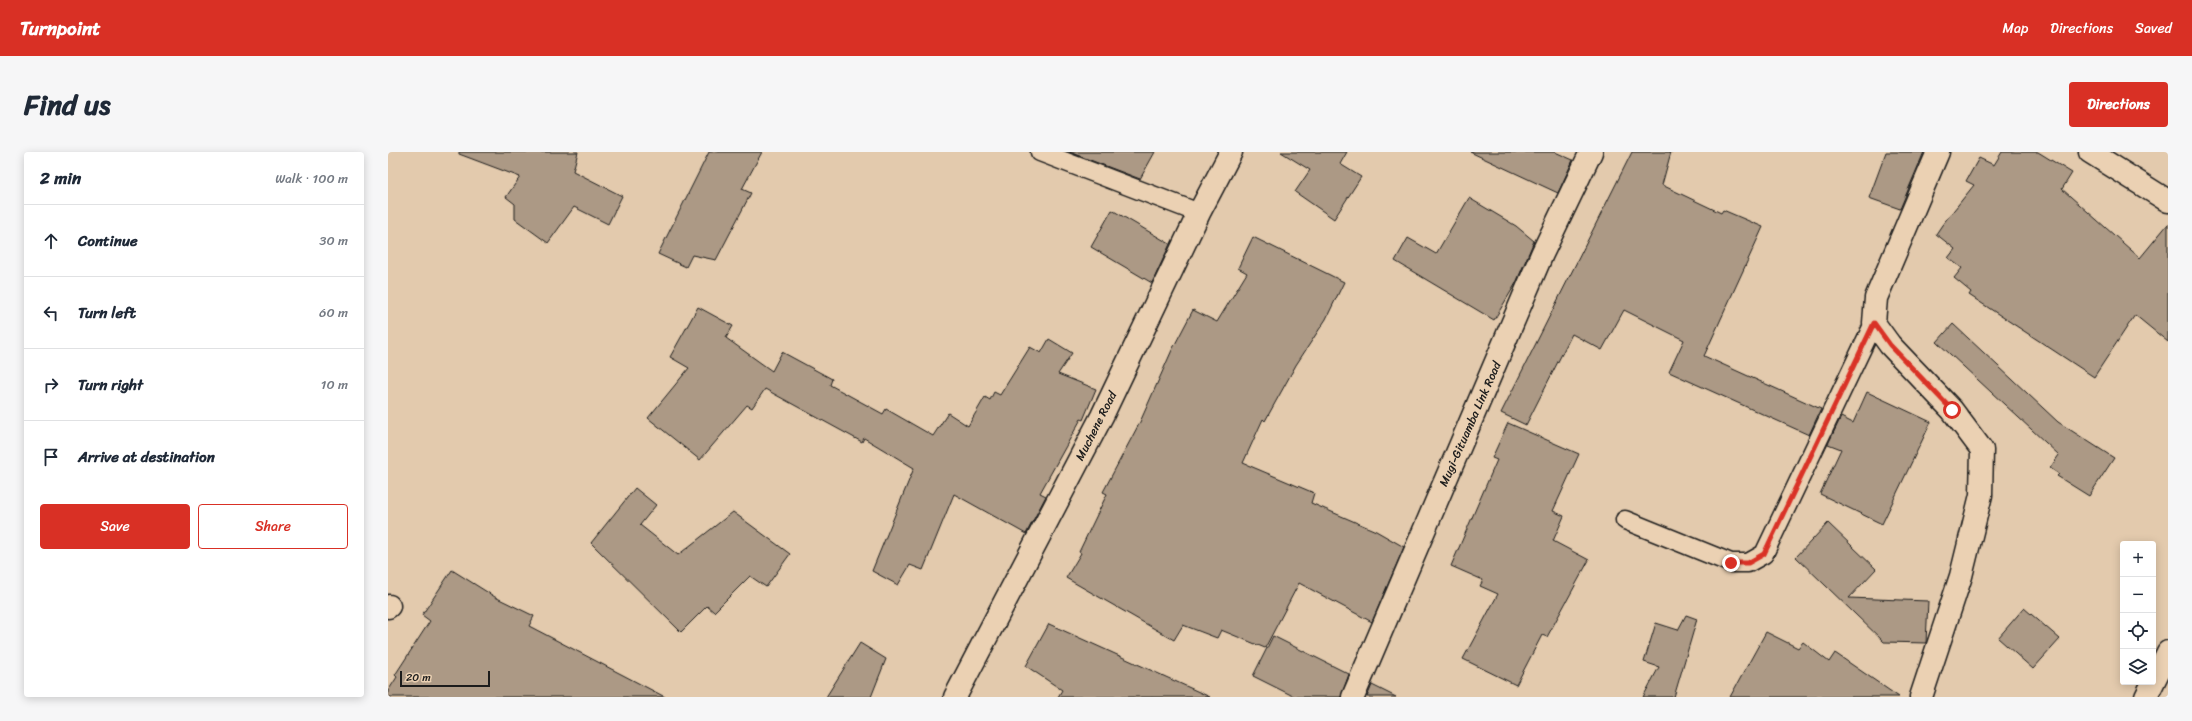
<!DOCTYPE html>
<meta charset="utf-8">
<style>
body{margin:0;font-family:Sriracha,sans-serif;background:#f6f6f7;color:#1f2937}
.controls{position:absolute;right:12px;bottom:12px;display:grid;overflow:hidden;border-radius:4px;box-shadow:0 2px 10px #0003}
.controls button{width:36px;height:36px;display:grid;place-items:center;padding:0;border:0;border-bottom:1px solid #e0e1e3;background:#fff;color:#1f2937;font:20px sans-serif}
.scale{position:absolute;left:12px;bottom:10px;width:90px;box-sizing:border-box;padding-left:4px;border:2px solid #1c1c1c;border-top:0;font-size:11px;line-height:14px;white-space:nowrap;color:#1c1c1c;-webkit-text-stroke:3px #ebd1b3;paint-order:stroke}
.stop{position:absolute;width:12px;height:12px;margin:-9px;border:3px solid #d93025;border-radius:50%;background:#fff}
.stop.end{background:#d93025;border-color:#fff;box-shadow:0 1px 4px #0008}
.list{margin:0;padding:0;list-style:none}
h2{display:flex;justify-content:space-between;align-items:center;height:52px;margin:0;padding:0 16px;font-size:17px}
h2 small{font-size:13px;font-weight:400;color:#747a83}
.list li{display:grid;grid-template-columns:26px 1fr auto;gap:12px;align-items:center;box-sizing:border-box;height:72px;padding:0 16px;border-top:1px solid #e0e1e3}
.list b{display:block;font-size:15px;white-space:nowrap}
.list em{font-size:13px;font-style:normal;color:#747a83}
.actions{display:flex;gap:8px;padding:12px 16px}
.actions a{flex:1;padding:9px 0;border:1px solid #d93025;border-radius:4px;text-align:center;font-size:14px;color:#d93025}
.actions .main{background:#d93025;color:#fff}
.icon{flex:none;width:22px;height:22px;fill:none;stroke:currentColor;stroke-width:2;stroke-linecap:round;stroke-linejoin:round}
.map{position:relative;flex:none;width:1780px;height:545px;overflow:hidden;border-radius:4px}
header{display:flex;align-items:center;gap:24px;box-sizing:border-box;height:56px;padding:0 20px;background:#d93025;color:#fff}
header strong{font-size:19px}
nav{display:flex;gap:22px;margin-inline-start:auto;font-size:14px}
.intro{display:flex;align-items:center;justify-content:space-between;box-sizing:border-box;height:96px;padding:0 24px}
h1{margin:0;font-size:28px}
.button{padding:10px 18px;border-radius:4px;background:#d93025;color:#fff;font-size:14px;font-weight:700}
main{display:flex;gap:24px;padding:0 24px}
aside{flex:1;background:#fff;border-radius:4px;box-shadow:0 2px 10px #0003}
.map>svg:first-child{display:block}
.building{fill:#ac9985;stroke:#1c1c1c}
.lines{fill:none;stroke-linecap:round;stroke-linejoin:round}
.lane-casing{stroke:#1c1c1c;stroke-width:21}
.street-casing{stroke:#1c1c1c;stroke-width:25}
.lane{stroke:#ebd1b3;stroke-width:18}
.street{stroke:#ebd1b3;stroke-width:22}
.route{stroke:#d93025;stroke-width:5}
.labels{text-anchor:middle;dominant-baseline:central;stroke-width:3;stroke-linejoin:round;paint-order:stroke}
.street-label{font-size:12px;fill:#1c1c1c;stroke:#ebd1b3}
</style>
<header>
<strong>Turnpoint</strong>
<nav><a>Map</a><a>Directions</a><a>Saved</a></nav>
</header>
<div class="intro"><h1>Find us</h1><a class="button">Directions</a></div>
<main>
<aside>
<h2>2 min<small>Walk · 100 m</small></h2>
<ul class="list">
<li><svg class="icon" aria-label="ahead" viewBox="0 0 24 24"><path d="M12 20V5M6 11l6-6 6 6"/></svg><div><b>Continue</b></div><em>30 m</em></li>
<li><svg class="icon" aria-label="left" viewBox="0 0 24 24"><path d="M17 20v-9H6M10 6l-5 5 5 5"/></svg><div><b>Turn left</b></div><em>60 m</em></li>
<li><svg class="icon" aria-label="right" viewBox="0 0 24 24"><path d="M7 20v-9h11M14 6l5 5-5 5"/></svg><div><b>Turn right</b></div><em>10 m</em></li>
<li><svg class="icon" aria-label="arrive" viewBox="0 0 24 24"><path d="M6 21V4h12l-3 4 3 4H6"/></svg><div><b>Arrive at destination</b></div></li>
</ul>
<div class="actions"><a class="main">Save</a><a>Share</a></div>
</aside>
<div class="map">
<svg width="1780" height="545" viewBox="0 0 1780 545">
<rect width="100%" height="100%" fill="#e3caad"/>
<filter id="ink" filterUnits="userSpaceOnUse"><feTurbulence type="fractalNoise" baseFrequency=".025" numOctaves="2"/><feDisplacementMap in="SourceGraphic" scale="8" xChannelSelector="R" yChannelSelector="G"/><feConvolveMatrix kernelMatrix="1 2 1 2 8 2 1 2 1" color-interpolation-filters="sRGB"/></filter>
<g filter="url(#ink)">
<g class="building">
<path d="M71,0h119l-5,19 49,25 -14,28 -34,-17 -26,36 -33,-24v-15l-9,-7 14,-20 -61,-23z"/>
<path d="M321,0h53l-20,37 9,4 -35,67 -24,-5 -6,12 -28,-13z"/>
<path d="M681,0h86l-15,27z"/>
<path d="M893,0h66l-7,12 21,13 -27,42 -39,-27 15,-22z"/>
<path d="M1082,0h85l18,8 -15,33z"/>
<path d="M1244,0h39l-9,33 59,28 2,-3 40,17 -59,129 117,53 -12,26 -140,-63 15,-32 -60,-30 -22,40 -30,-16 -46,91 -25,-12z"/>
<path d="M1498,0h38l-24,57 -31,-11z"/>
<path d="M1614,0h36l34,21 -10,16 78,69 28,-34v118l-33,-27 -41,62 -125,-82 2,-3 -17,-14 8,-10 -14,-10 7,-9 -19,-15 6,-9 32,-40 -8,-4 13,-23 15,7z"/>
<path d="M1081,46l47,28 18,15 -18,42 -22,37 -99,-59 13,-23 28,16z"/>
<path d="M724,58l58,34 -18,39 -61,-36z"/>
<path d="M865,85l91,45 -18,37 -30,46 -31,56 -2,-2 -20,44 71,30 -3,10 65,28 28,16 -32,75 -73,-39 -34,65 -44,-18 -4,8 -34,-13 -9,15 -108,-62 15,-25 -2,-1 28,-58 -4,-2 37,-70 32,-72 21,-40 24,12 30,-49 -9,-5z"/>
<path d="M310,155l35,19 -7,12 46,33 10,-19 50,27 -2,6 53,29 3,-5 47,27 15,-23 20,13 17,-29 5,3 4,-8 6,3 30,-48 11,6 8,-14 23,14 -14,21 38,15 -13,31 -2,-1 -41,74 6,3 -20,38 -72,-40 -31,76 -13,-5 -12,20 -26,-14 42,-103 -50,-30 -2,4 -97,-53 -13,19 -5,-3 -47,55 -52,-42 41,-50 -19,-11z"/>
<path d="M1565,172l105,98 56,36 -25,38 -32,-20 2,-2 -9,-6 9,-13 -122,-113z"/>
<path d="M1479,240l64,30 -49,102 -62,-30 21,-45 -13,-5 13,-27 12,6z"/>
<path d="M1120,271l71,31 -26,57 11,5 -11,25 36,19 -42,77 -5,-2 -26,50 -53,-26 35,-65 -18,-8 3,-6 -32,-14 46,-106 -5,-2z"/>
<path d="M247,336l21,17 -16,20 38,30 55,-43 57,42 -24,33 -16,-11 -36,36 -7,-6 -26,26 -90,-89z"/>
<path d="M1440,371l48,46 -27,29 79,3 -2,42 -42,-1 -88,-85z"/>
<path d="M64,418l43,27 39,19 -5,10 136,71h-277v-6l9,-14 -2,-2 35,-54 -8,-6z"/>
<path d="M1636,456l36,31 -27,30 -35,-31z"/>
<path d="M1298,463l11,4 -23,78h-31l16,-30 -15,-5 12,-39 22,7z"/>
<path d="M661,472l161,73h-152l4,-7 -36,-24z"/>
<path d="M1378,480l32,16 5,-6 26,20 6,-9 64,44h-169z"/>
<path d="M885,484l76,38 -8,23h-46l-42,-21z"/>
<path d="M472,491l26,16 -15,38h-45z"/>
<path d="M984,533l24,12h-29z"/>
</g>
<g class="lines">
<defs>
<g id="lane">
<path d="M652,0l159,61"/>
<path d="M1237,368l106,43h17l16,-9 110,-231"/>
</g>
<g id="street">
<path d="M1702,0l78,49"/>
<path d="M0,455l1,-1"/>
<path d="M567,545l147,-281 97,-203 32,-61"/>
<path d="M965,545l189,-443 49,-102"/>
<path d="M1533,545l40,-121 20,-81 1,-45 -30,-40 -62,-65 -16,-22 2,-25 62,-146"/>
<path d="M1758,545l22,-45"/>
</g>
</defs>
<use href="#lane" class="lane-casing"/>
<use href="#street" class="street-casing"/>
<use href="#lane" class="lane"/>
<use href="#street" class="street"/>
</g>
</g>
<g class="lines" filter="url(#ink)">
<path class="route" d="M1343,411h17l16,-9 110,-231 16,22 62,65"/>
</g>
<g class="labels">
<g class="street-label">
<text transform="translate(1082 272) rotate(-66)">Mugi-Gituamba Link Road</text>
<text transform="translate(708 274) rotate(-63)">Muchene Road</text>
</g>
</g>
</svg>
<div class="controls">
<button>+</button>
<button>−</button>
<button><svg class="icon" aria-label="locate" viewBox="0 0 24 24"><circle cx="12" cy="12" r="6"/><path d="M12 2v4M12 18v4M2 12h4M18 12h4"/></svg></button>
<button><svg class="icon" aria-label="layers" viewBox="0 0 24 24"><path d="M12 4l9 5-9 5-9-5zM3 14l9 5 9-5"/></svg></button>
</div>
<div class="scale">20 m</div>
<div class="stop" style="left:1564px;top:258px"></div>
<div class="stop end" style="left:1343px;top:411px"></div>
</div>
</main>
